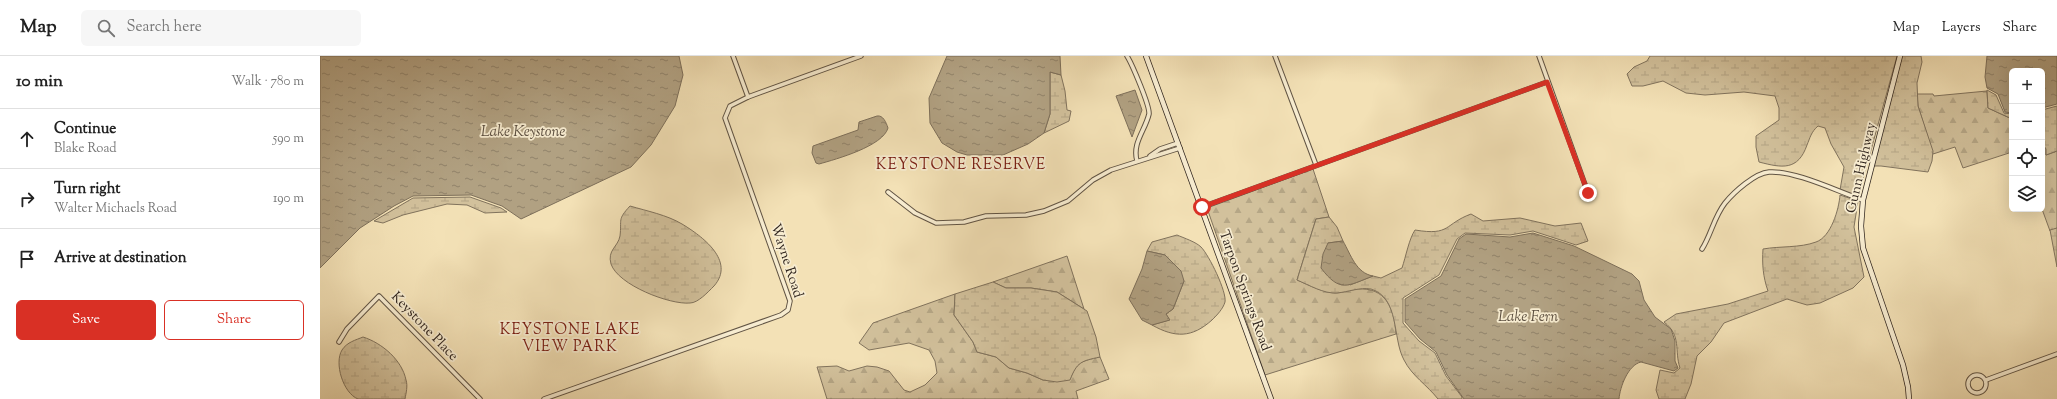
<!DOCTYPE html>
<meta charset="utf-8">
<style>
body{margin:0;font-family:"Sorts Mill Goudy",serif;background:#f6f6f6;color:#222}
.controls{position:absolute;right:12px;top:12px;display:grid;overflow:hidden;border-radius:6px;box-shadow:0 4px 16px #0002}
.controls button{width:36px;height:36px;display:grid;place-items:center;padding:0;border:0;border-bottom:1px solid #e0e0e0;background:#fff;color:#222;font:20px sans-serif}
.stop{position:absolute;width:12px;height:12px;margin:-9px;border:3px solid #d93025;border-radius:50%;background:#fff}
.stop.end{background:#d93025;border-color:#fff;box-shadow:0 1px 4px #0008}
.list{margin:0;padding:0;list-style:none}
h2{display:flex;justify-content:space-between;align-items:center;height:52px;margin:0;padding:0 16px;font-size:17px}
h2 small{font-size:13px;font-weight:400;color:#767676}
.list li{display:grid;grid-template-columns:26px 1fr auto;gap:12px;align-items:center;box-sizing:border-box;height:60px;padding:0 16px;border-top:1px solid #e0e0e0}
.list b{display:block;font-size:15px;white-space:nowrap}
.list p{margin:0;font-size:13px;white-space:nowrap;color:#767676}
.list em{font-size:13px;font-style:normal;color:#767676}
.actions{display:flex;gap:8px;padding:12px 16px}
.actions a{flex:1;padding:9px 0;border:1px solid #d93025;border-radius:6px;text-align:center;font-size:14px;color:#d93025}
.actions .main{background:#d93025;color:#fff}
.icon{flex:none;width:22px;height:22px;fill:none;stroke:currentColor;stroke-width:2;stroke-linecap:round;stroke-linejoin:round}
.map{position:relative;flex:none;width:1737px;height:343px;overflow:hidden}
header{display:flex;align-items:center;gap:24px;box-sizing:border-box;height:56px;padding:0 20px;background:#fff;border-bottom:1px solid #e0e0e0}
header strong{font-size:19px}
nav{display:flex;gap:22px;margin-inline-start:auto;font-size:14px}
.search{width:280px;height:36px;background:#f6f6f6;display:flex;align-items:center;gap:10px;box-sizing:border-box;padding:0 14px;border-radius:6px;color:#767676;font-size:15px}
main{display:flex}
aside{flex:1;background:#fff}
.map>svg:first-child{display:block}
.forest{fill:url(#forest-firs);stroke:#81735d}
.wetland{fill:url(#wetland-marsh);stroke:#81735d}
.water{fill:url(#water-ripples);stroke:#7d6f5a}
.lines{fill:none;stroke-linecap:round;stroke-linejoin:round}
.street-casing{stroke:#615444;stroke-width:5.5}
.secondary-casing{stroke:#30251e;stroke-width:6}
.street{stroke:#f7ecd0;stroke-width:3.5}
.secondary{stroke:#f7ecd0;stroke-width:4.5}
.route{stroke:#d93025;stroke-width:5}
.labels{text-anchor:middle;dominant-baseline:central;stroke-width:3.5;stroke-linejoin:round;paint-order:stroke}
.street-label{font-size:14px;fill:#30251e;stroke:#f7ecd0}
.water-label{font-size:15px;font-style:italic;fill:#5d5041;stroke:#f7ecd0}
.neighbourhood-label{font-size:15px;letter-spacing:1px;fill:#7a1f14;stroke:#f7ecd0}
</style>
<header>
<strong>Map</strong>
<div class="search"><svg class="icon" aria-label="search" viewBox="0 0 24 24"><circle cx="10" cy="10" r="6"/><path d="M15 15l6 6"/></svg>Search here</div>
<nav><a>Map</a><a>Layers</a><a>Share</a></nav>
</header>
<main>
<aside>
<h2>10 min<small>Walk · 780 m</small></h2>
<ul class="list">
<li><svg class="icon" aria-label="ahead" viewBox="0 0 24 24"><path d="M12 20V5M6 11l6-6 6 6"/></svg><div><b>Continue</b><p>Blake Road</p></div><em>590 m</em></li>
<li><svg class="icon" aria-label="right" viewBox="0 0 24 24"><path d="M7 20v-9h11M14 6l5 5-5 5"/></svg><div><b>Turn right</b><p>Walter Michaels Road</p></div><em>190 m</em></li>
<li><svg class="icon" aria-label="arrive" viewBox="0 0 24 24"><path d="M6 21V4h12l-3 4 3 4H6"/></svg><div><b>Arrive at destination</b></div></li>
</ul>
<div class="actions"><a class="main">Save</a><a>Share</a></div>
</aside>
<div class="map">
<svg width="1737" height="343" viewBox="0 0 1737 343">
<defs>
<pattern id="forest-firs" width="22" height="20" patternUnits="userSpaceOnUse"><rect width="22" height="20" fill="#d2c19c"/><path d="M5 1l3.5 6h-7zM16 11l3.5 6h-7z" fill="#b5a686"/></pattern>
<pattern id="wetland-marsh" width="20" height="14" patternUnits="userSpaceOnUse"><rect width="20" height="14" fill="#d2c19c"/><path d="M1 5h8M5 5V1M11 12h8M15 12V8" fill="none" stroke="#b5a686"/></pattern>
<pattern id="water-ripples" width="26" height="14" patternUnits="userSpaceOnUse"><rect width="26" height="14" fill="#b1a182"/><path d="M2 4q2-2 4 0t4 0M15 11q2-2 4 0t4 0" fill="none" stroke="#90836a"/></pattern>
</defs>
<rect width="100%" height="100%" fill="#f3e1b6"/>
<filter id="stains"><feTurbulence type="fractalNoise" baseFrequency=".005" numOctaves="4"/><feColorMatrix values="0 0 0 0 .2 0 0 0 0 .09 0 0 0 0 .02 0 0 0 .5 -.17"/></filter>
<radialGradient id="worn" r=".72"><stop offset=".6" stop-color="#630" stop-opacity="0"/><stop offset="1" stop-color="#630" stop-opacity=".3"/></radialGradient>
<g class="forest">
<path d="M1667,35l1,17 24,11v36l-3,-2 -46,15 -8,-21 -22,7 -15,-48 -1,-12h16l1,2z"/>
<path d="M1722,87l4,6v6l11,-4v77l-7,3 -8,-22z"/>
<path d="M993,113l16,48 -13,2 -19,61c12,5 25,12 38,13 7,0 15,-3 22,-4 29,-2 37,19 39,45l-131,41 -58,-167z"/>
<path d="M747,200l17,53 -27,-17 -26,-4h-25l-13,-6z"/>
<path d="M635,238l-1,21 19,27 4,10 19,5 13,11 18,5 16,7 27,-1c7,-17 11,-18 30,-22l9,22 -33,12 2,8h-251l-10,-32 20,-1 12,5 18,-5 10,1 12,4 15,19 6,2 15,-7 12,-12 -2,-12 -6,-11 -20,-7 -40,7 -10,-7 14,-20z"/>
</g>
<g class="wetland">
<path d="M1330,0h247l-39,141 -18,-7 4,-23 -13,-23 -6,-16 -7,-2c-7,6 -8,12 -11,19 -9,26 -25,23 -48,17l-3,-15v-11l23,-16v-12l-4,-12 -31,-4 -39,3 -19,-2 -23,-12 -20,5h-11l-5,-12 7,-7 13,-6z"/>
<path d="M1582,0h19l1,6 -5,21 1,23 15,45 -1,10 -4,11 -47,-6h-7l-2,3z"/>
<path d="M730,16l11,3 4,16 2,19 4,1 -2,10 -25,12 6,-19z"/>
<path d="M1667,34l9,5 8,18 8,1v5l-24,-11z"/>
<path d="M1737,50v45l-11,4v-6l-4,-6v-33z"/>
<path d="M1520,139l18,6 -4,26 10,50 -11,11 -33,15 -13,2 -20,-6 -63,24 -13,19 -14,14 -6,28 -6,15h-26l-3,-9 4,-20 14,3 6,-5c-6,-18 2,-32 -16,-46l12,-8 52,-10 40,-13c-5,-14 -6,-27 -5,-42 17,-3 37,-1 53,-7 15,-5 23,-33 24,-47z"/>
<path d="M150,141l31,11 6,4 -22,1 -18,-8 -20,-1 -44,11 -20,8 -9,-2 39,-23z"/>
<path d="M310,150c17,5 37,9 52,18 20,12 54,37 32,62 -6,6 -16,17 -24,17 -20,2 -72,-18 -79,-39 -4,-14 7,-17 9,-28 2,-17 -3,-16 10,-30z"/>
<path d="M1151,158l12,7 37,-3 35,8 26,-3 7,18 -12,4 -43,-14 -23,4 -45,-2 -8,6 -18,36 -36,23v25l16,18 16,12 11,23 16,21v2h-24c-11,-14 -26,-23 -34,-39 -12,-22 -4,-62 -33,-71 -11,-2 -23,3 -34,4 -13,1 -28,-8 -40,-13l19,-61 13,-2 8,10 6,14 -15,2 22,42 23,-9 8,2 21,-10c4,-12 7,-29 13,-38 36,6 29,-6 56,-16z"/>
<path d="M1737,172v39l-7,-37z"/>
<path d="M857,179c7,3 19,7 24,12 8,8 26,45 24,55 -2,7 -8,13 -13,18 -20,18 -37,18 -60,5l17,-5 -3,-6 7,-5 11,-28 -19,-26 -18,-4 5,-9z"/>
<path d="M673,226l13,6h25l26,4 30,19 9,26 4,20c-19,4 -23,5 -30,23l-13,2 -14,-2 -16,-7 -18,-5 -13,-11 -19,-5 -4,-10 -19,-27 1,-21z"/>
<path d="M43,281c19,6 39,23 43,43 2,6 0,13 -1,19 -9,0 -40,0 -47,0 -15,-6 -24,-36 -16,-49 5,-8 14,-10 21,-13z"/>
</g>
<g class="water">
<path d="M0,0h359l4,19 -8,31 -24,39 -20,22 -110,52 -19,-13 -31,-11 -58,1 -19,10 -34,22 -40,40z"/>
<path d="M627,0h113l1,19 -11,-3v42l-6,19 -16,11 -25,11h-36l-10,-3 -15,-9 -12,-20 -1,-25z"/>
<path d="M1667,0h70v48l-15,4v-37h-30v42l-7,-1 -7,-18 -11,-6 -2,-11z"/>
<path d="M815,34l7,20 -10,27 -16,-41z"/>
<path d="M557,60c6,-1 9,6 11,12 -5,18 -51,31 -69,36l-3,-1 -4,-10 1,-7 45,-16 1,-8z"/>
<path d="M1213,177l41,13 58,28 7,7 5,19 11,17 16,12 4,12v20l3,7 -4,3 -33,-9c-13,3 -21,25 -22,37h-155l-17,-24 -11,-23 -16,-13 -15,-17v-23l36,-23 18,-37 7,-5 44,3z"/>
<path d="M1023,185c8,14 13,32 30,35 -26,10 -33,17 -52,-8l2,-14 5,-11z"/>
<path d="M827,195l18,4 16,16 3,10 -11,28 -7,5 4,6 -18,5 -10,-5 -13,-21 13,-30z"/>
</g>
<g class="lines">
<defs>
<g id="street">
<path d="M413,0l15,41"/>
<path d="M807,0c5,8 23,50 22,58 -4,17 -17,29 -12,47"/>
<path d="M955,0l41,109"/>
<path d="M1219,0l49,137"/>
<path d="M830,100l10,-7 18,-6"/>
<path d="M568,136l27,21 21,10 28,-1 22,-6 40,-1 18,-4 24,-10 25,-21 18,-10 69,-22"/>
<path d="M882,151l345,-125"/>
<path d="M1382,193c9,-14 12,-32 23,-46 9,-11 30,-30 44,-31 25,-2 70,20 94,28"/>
<path d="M19,286l8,-13 32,-33 101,103"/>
<circle cx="1657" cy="328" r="9"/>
<path d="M1666,324l71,-26"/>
<path d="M224,343l237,-84 7,-5 2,-9 -65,-183 5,-12 18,-9 113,-41"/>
</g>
<g id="secondary">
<path d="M826,0l125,343"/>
<path d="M1580,0l-37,144 -2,26 2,22 40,117 5,22 1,12"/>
</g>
</defs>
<use href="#street" class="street-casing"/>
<use href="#secondary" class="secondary-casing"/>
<use href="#street" class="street"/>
<use href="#secondary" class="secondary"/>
</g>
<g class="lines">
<path class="route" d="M882,151l345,-125 41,111"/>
</g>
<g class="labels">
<g class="street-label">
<text transform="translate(1542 112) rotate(-77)">Gunn Highway</text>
<text transform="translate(466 205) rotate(72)">Wayne Road</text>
<text transform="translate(924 235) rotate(70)">Tarpon Springs Road</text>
<text transform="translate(104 271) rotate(46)">Keystone Place</text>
</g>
<g class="water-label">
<text x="203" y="76">Lake Keystone</text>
<text x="1208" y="261">Lake Fern</text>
</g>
<g class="neighbourhood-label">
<text x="641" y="109">KEYSTONE RESERVE</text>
<text x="250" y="274">KEYSTONE LAKE<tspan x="250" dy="17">VIEW PARK</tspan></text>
</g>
</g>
<rect width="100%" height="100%" filter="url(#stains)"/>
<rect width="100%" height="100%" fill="url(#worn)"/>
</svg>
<div class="controls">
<button>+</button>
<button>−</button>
<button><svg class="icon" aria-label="locate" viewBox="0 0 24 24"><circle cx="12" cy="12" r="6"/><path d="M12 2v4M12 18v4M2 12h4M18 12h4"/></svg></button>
<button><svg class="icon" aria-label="layers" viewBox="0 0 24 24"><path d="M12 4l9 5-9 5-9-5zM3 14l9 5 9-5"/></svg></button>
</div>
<div class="stop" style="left:882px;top:151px"></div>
<div class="stop end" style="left:1268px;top:137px"></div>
</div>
</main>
